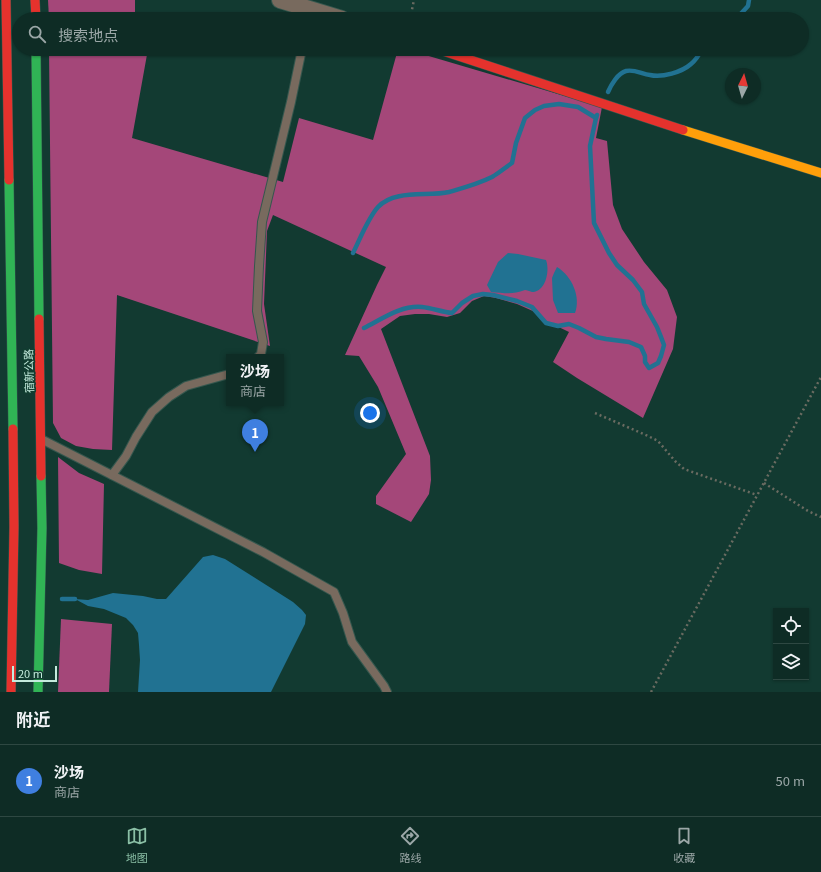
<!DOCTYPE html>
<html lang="zh">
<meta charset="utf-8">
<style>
body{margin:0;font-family:Georgia,"Noto Sans SC",serif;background:#17342d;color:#f1f3f6}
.controls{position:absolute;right:12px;bottom:12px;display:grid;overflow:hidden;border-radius:0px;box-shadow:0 1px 3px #0004}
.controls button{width:36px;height:36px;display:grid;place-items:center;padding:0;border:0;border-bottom:1px solid #2e4842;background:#0e2c25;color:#f1f3f6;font:20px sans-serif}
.compass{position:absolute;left:725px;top:68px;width:36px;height:36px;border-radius:50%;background:#0e2c25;box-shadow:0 1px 3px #0004;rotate:5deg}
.scale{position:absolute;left:12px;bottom:10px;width:45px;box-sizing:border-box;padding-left:4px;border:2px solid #c4ebdd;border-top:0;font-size:11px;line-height:14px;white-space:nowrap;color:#c4ebdd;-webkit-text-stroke:3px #113e31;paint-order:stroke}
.you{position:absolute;left:370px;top:413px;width:14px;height:14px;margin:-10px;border:3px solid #fff;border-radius:50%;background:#1a73e8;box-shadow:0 0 0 6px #1a73e833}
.badge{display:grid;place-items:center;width:26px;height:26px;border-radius:50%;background:#8abfa5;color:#fff;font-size:13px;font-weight:700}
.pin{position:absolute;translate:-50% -33px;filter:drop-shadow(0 1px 2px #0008)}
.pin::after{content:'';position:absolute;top:21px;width:14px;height:12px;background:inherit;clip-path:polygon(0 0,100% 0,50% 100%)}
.popup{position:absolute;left:226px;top:354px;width:58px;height:52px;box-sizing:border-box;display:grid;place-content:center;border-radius:0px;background:#0e2c25;filter:drop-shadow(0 1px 3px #0005);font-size:13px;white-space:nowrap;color:#9ba7a7}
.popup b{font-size:15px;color:#f1f3f6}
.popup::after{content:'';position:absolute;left:50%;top:100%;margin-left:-8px;border:8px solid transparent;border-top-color:#0e2c25}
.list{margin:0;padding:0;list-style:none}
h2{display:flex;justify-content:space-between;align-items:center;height:52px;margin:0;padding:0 16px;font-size:17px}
h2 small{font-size:13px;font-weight:400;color:#9ba7a7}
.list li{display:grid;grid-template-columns:26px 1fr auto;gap:12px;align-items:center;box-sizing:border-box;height:72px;padding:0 16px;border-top:1px solid #2e4842}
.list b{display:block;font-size:15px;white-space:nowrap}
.list p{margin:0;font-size:13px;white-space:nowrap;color:#9ba7a7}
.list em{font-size:13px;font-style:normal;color:#9ba7a7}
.icon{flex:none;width:22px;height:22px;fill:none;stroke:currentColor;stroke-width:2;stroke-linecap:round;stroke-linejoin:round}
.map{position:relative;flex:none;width:821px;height:692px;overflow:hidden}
.search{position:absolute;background:#0e2c25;box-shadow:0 1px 3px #0004;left:12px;right:12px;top:12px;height:44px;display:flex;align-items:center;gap:10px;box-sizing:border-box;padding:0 14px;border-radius:22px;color:#9ba7a7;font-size:15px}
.sheet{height:124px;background:#0e2c25}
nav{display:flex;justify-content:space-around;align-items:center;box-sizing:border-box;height:56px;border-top:1px solid #2e4842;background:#0e2c25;font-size:11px;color:#9ba7a7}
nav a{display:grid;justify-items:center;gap:2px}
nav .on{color:#8abfa5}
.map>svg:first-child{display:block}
.forest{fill:#a44779}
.water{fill:#217292}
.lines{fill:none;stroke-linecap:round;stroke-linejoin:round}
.stream{stroke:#217292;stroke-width:4.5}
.lane-casing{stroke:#35574e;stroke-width:10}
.street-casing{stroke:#35574e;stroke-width:18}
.fast-casing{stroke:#35574e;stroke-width:10}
.slow-casing{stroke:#35574e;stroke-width:10}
.jam-casing{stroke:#35574e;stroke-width:10}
.path{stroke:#6a6b61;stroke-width:2.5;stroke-dasharray:2 3;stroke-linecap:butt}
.lane{stroke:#786a5e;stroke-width:8}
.street{stroke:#786a5e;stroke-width:16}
.fast{stroke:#30b455;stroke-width:9}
.slow{stroke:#ff9f0a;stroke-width:9}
.jam{stroke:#e5322d;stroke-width:9}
.labels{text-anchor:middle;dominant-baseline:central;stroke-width:3.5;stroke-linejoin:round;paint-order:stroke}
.street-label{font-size:11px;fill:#c4ebdd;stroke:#113e31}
</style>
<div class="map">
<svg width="821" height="692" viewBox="0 0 821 692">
<rect width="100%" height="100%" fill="#123a31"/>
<g class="forest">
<path d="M48,0h87v19h-86z"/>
<path d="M49,49h99l-16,89 151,44 16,-64 74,22 25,-91h7l197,58 -6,31 11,3 6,64 9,24 22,33 23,28 10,27 -4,32 -30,69 -66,-40 -24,-16 16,-30 -27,-13 -7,-7 -18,-8 -21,-6 -12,-2 -12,5 -12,12 -13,4 -18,-3h-14l-15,2 -19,13 49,127 1,24 -2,14 -18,28 -35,-18v-8l30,-42 -28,-67 -19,-31 -14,-1 32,-70 9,-18 -113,-52 -6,16 -3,73 6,42 -153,-51 -5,155 -19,-1 -17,-3 -15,-8 -8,-15z"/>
<path d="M58,457l21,16 25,11 -2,90 -23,-4 -20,-7z"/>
<path d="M61,619l51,5 -3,68h-51z"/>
</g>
<g class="water">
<path d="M508,253l10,1 28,6c4,10 0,32 -14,32 -3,-1 -5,-2 -7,-2 -13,5 -20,3 -34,2l-4,-7 11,-23z"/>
<path d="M557,267c15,9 24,30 18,46h-17l-5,-13 -1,-22 2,-5z"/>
<path d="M213,555l12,4 68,43 9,8 4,5 -1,9 -34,68h-133l2,-32 -1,-15 -1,-12 -5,-8 -7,-7 -22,-9 -16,-3 -13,-7 13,1 25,-7 30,3 14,3h9l37,-42z"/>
</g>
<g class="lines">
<g class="stream">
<path d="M736,19l12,-13 1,-6"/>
<path d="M608,92c3,-7 10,-19 18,-21 8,-2 16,3 24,4 12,3 32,-3 41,-11 5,-4 8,-9 11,-15"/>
<path d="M353,253c7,-14 15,-35 25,-46 17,-18 49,-10 71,-15 14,-4 29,-8 43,-15 7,-4 14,-10 20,-14l4,-20 9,-25 10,-8 9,-4 15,-2 19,3 18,11"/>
<path d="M364,328c18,-9 37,-23 58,-21 10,1 20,5 30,6l10,-10 11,-7 10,-2 10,1 24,6 15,6 14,16 12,3 11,-2 10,4 17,9 10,2 23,3 12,5 4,9v6l4,6 9,-5 3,-7 3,-11 -3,-8 -4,-10 -13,-23 -2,-12 -9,-12 -16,-15 -8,-12 -15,-30 -4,-77 6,-28 1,-3"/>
<path d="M62,599h13"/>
</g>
<defs>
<g id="lane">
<path d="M258,357l3,-3 2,-12 -6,-31 2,-45 3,-44 29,-120 11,-53"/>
<path d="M43,440l220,112 71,40 9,21 9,29 32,44 3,6"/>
<path d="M112,475l14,-19 10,-19 16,-25 17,-15 17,-11 43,-12"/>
</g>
<path id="street" d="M280,0l62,19"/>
<g id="fast">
<path d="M36,49l3,270"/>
<path d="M9,180l4,249"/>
<path d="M38,692l4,-164 -1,-52"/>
</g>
<path id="slow" d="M683,130l138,43"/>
<g id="jam">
<path d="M6,0l3,180"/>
<path d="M35,0l1,19"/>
<path d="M437,49l246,81"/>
<path d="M39,319l2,157"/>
<path d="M11,692l3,-165 -1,-98"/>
</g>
</defs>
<use href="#lane" class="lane-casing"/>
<use href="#street" class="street-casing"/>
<use href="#fast" class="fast-casing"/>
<use href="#slow" class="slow-casing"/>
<use href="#jam" class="jam-casing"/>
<g class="path">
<path d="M410,19l4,-19"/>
<path d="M595,413l53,23 10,5 17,20 9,8 73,26"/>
<path d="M764,483l44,28 13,6"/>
<path d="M651,692l170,-315"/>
</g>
<use href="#lane" class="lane"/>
<use href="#street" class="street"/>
<use href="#fast" class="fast"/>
<use href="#slow" class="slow"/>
<use href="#jam" class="jam"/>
</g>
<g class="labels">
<g class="street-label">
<text transform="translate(28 371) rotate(-91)">宿新公路</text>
</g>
</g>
</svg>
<div class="controls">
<button><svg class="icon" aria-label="locate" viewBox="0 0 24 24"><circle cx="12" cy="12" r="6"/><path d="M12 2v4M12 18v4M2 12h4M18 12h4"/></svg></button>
<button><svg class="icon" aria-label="layers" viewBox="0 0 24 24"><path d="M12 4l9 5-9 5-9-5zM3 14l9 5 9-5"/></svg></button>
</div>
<svg class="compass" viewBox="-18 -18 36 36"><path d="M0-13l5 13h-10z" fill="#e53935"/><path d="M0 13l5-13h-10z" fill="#9ba7a7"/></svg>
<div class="scale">20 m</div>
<div class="you"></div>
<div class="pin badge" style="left:255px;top:452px;background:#3f7fe0">1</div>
<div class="popup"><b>沙场</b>商店</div>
<div class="search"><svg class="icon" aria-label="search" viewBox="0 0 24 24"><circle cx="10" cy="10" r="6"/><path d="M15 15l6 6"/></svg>搜索地点</div>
</div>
<section class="sheet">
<h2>附近<small></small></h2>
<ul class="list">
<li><span class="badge" style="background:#3f7fe0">1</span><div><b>沙场</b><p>商店</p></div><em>50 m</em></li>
</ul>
</section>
<nav>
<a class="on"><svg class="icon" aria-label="map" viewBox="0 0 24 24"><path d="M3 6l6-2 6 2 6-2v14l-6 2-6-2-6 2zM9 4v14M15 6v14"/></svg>地图</a>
<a><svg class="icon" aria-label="directions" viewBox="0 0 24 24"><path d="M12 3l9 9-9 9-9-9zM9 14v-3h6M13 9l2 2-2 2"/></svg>路线</a>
<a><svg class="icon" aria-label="saved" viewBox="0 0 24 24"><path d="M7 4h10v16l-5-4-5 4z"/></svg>收藏</a>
</nav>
